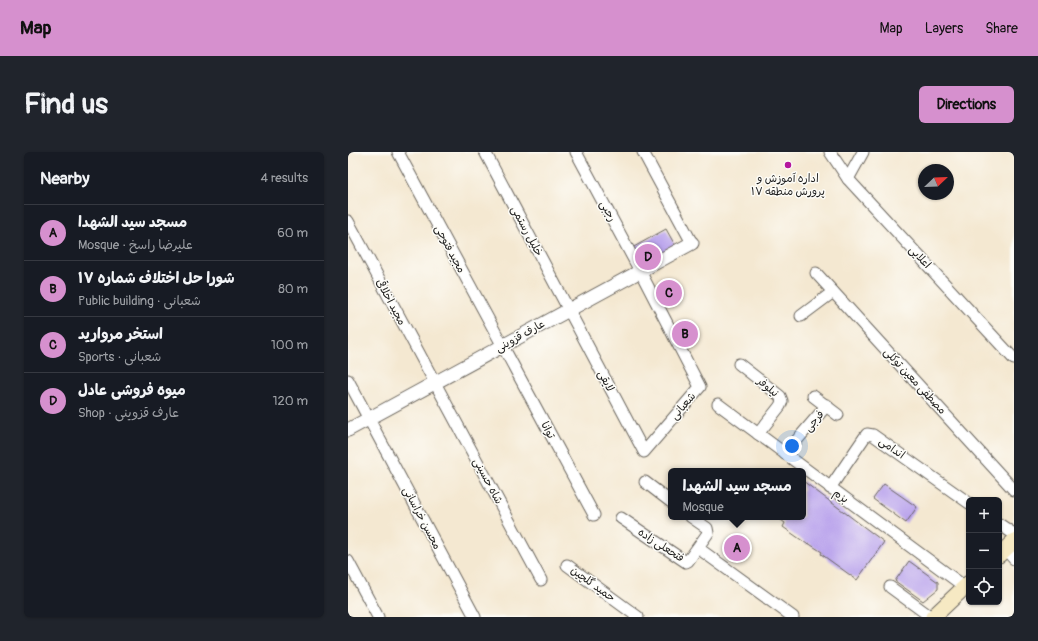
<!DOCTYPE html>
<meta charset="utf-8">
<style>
body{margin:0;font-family:Pangolin,"Playpen Sans Arabic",sans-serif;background:#20242c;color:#f1f3f6}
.controls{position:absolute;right:12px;bottom:12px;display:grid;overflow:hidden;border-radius:6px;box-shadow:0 1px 3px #0004}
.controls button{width:36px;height:36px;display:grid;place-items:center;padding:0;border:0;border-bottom:1px solid #363941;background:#171b24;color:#f1f3f6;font:20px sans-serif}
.compass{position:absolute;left:570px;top:12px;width:36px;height:36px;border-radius:50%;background:#171b24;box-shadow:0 1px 3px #0004;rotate:67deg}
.you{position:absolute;left:444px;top:294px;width:14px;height:14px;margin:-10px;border:3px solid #fff;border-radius:50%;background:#1a73e8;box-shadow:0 0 0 6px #1a73e833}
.badge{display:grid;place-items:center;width:26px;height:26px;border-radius:50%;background:#d690ce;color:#111;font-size:13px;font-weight:700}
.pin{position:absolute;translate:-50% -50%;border:2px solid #fff;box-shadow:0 1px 4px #0006}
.popup{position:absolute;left:320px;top:316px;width:138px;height:52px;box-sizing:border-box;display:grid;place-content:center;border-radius:6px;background:#171b24;filter:drop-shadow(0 1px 3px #0005);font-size:13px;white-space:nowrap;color:#9ea1a6}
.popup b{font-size:15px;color:#f1f3f6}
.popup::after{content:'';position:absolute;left:50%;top:100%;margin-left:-8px;border:8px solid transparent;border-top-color:#171b24}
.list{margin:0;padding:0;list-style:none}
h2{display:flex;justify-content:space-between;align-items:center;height:52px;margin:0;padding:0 16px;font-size:17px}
h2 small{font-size:13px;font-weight:400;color:#9ea1a6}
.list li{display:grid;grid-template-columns:26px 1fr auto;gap:12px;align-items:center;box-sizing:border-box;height:56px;padding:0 16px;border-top:1px solid #363941}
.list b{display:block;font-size:15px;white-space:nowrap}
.list p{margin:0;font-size:13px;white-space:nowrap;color:#9ea1a6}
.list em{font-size:13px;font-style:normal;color:#9ea1a6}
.icon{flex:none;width:22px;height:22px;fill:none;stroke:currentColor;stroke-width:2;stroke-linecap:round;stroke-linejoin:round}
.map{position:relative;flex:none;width:666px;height:465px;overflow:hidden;border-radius:6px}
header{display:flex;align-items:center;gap:24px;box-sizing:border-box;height:56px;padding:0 20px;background:#d690ce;color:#111}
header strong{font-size:19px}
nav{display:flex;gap:22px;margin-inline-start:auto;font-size:14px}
.intro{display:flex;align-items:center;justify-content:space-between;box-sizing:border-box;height:96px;padding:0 24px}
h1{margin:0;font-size:28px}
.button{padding:10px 18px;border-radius:6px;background:#d690ce;color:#111;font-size:14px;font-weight:700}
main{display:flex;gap:24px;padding:0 24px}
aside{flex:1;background:#171b24;border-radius:6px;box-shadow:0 1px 3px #0004}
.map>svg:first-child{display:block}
.building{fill:#b8a1ec}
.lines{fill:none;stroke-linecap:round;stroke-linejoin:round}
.minor-casing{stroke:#68635b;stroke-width:13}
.tertiary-casing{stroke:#68635b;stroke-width:15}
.secondary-casing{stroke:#68635b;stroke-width:17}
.minor{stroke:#fff;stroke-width:11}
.tertiary{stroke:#fff;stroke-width:13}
.secondary{stroke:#f6e9c3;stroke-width:15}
.poi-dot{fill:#b5179e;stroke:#fdfcf7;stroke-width:1.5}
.labels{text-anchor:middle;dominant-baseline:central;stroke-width:3;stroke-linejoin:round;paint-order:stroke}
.poi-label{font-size:11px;fill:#1c1c1c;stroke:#fdfcf7}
.street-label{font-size:11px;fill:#1c1c1c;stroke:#fdfcf7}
</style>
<header>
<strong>Map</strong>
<nav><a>Map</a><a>Layers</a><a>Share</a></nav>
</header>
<div class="intro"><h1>Find us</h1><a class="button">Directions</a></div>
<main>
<aside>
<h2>Nearby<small>4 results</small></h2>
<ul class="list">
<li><span class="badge">A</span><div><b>مسجد سید الشهدا</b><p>Mosque · علیرضا راسخ</p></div><em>60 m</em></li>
<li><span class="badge">B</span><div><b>شورا حل اختلاف شماره ۱۷</b><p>Public building · شعبانی</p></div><em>80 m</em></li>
<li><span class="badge">C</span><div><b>استخر مروارید</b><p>Sports · شعبانی</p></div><em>100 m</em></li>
<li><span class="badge">D</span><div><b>میوه فروشی عادل</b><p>Shop · عارف قزوینی</p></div><em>120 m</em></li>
</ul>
</aside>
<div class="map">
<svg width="666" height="465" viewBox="0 0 666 465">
<rect width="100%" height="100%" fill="#fdfcf7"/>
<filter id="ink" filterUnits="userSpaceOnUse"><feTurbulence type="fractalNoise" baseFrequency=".025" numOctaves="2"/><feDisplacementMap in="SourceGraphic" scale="8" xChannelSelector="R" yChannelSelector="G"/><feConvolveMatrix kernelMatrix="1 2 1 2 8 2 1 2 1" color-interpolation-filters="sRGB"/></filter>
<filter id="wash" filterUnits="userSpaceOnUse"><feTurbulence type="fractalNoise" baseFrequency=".012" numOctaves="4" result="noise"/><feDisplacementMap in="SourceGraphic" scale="16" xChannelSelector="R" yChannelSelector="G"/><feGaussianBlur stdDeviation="0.9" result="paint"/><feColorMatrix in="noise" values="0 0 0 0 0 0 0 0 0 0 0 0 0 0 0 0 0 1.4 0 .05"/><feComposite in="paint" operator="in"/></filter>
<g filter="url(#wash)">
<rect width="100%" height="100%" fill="#f4e8d1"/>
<g id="blocks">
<g class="building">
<path d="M318,77l10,18 -34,19 -10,-18z"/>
<path d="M455,329l81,61 -27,38 -36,-26 1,-2 -14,-9 -1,1 -24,-17 2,-4 -8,-6h26z"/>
<path d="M536,332l33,23 -11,16 -33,-24z"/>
<path d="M561,409l29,21v7l-15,12 -28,-20z"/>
</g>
</g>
</g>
<g filter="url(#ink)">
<use href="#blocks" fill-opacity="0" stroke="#68635b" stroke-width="1"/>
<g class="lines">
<defs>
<g id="minor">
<path d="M50,0l196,363"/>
<path d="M137,0l159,300 56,-65 -60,-116 -64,-119"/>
<path d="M295,0l49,91"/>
<path d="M482,0l18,27 166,180"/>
<path d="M500,27l15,-27"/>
<path d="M0,69l193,359"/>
<path d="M468,121l198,217"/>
<path d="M453,164l32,-24"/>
<path d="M391,212l41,32 2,5 -2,5 -22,28"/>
<path d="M0,228l127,237"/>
<path d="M465,244l25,19"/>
<path d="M370,252l247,183"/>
<path d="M437,302l42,-49"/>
<path d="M297,330l26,20"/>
<path d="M482,336l34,-50 3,-4 6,1 96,68"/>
<path d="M273,366l65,44 2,-1 20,-28 -1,-5 -16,-11"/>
<path d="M651,372l15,10"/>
<path d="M350,396l95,69"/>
<path d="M657,397l9,10"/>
<path d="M0,409l30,56"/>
<path d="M219,413l71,52"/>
<path d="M542,435l41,30"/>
</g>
<path id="tertiary" d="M0,278l344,-187"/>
<g id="secondary">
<path d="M651,403l15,-14"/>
<path d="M585,465l36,-34"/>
</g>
</defs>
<use href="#minor" class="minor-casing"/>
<use href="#tertiary" class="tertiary-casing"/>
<use href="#secondary" class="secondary-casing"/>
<use href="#minor" class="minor"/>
<use href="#tertiary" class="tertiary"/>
<use href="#secondary" class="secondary"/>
</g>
</g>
<circle class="poi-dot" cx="440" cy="13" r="4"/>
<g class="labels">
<g class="poi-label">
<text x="440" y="26">اداره آموزش و<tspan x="440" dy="13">پرورش منطقه ۱۷</tspan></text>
</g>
<g class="street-label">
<text transform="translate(260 59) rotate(62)">رجبی</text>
<text transform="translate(179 79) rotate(62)">خلیل رستمی</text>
<text transform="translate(102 97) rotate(62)">مجید فتوحی</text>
<text transform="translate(572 105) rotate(47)">اعلایی</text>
<text transform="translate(43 150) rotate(62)">مجید اخلاقی</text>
<text transform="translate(172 184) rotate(-29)">عارف قزوینی</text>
<text transform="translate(258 229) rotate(62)">لایقی</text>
<text transform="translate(567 229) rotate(47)">مصطفی معین توکلی</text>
<text transform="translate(420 235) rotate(40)">نیلوفر</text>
<text transform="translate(335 254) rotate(-49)">شعبانی</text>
<text transform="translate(466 269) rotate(-49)">فرجی</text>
<text transform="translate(200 278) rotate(62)">توانا</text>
<text transform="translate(544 296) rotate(35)">اندامی</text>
<text transform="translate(140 329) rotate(62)">شاه حسینی</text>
<text transform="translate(493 344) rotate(36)">بزم</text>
<text transform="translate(74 366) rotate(62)">محسن خراسانی</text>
<text transform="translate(313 393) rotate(33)">فتحعلی زاده</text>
<text transform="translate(245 432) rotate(36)">حمید گلچین</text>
</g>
</g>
</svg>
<div class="controls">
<button>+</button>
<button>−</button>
<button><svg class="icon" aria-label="locate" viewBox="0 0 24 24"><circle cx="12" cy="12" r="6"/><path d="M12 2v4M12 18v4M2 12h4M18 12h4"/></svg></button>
</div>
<svg class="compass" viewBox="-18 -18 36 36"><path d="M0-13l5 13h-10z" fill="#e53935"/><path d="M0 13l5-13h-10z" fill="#9ea1a6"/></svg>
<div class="you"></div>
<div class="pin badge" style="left:389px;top:396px">A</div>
<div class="popup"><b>مسجد سید الشهدا</b>Mosque</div>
<div class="pin badge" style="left:337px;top:182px">B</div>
<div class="pin badge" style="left:321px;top:141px">C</div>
<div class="pin badge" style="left:300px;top:105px">D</div>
</div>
</main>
